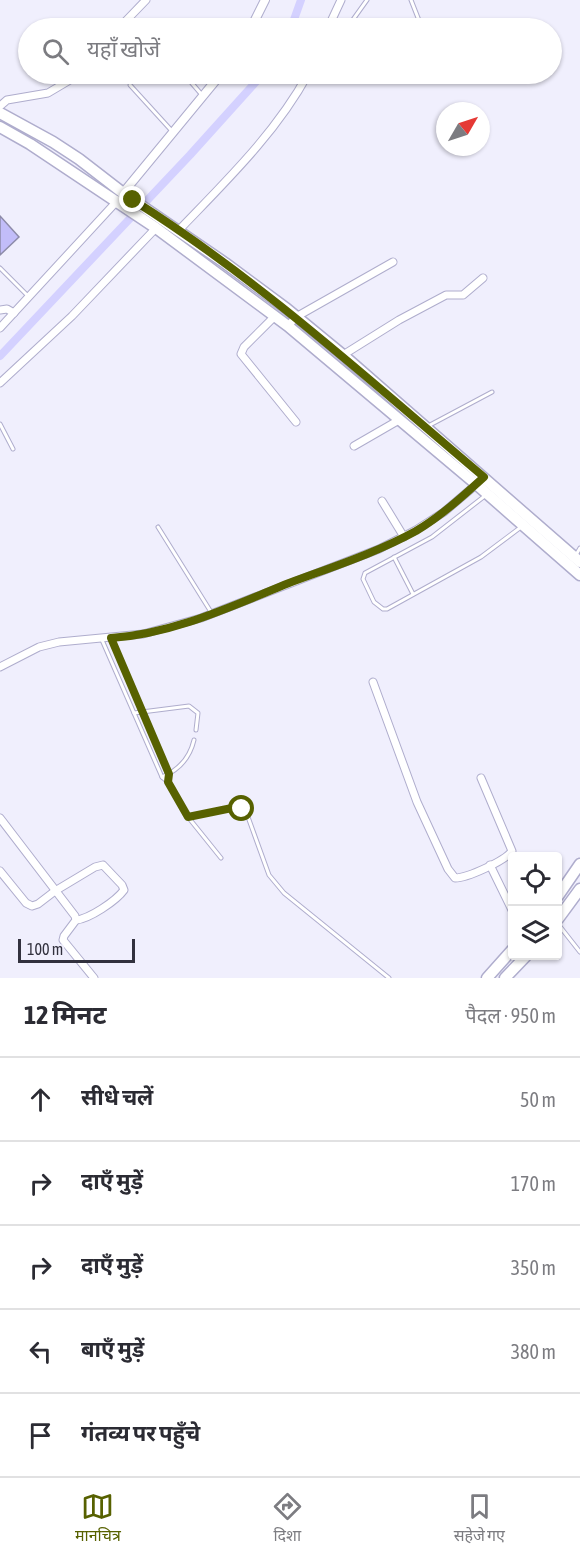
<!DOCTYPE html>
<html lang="hi">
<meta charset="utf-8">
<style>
body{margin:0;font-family:"Asap Condensed","Noto Sans Devanagari",sans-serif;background:#f7f7f7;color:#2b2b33}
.controls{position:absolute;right:18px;bottom:18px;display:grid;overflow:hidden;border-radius:6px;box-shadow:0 2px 4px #0004}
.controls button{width:54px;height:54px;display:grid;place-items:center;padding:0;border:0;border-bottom:2px solid #e1e1e2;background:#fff;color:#2b2b33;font:30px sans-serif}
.compass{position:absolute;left:436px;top:102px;width:54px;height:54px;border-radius:50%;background:#fff;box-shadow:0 2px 4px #0004;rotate:51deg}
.scale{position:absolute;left:18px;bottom:15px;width:117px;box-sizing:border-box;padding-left:6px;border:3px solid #32313e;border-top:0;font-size:16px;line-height:21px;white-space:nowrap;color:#32313e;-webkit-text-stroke:4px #f0effd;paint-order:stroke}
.stop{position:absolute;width:18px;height:18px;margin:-14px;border:4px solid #576100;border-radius:50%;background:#fff}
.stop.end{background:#576100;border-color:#fff;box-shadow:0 2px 6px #0008}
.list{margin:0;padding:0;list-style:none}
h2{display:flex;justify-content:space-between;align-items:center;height:78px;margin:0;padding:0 24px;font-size:26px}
h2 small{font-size:20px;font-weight:400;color:#7c7c81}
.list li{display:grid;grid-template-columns:39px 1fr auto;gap:18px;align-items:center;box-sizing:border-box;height:84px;padding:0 24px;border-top:2px solid #e1e1e2}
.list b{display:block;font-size:22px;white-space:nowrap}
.list em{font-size:20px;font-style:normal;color:#7c7c81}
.icon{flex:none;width:33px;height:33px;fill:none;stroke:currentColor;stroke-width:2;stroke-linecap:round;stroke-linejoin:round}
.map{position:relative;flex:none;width:580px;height:978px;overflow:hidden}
.search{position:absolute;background:#fff;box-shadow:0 2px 4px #0004;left:18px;right:18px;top:18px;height:66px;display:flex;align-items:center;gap:15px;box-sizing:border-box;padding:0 21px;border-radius:33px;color:#7c7c81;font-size:22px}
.sheet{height:498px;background:#fff}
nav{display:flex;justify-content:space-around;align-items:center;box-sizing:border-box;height:84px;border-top:2px solid #e1e1e2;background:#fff;font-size:16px;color:#7c7c81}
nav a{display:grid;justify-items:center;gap:3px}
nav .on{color:#576100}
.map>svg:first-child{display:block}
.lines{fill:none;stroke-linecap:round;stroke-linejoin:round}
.canal{stroke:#d4d1ff;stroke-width:8}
.building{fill:#c2bdf9;stroke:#8d8ba9;stroke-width:1.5}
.service-casing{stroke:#afadcd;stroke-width:5}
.minor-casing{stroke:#afadcd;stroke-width:9}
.tertiary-casing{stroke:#afadcd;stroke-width:10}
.primary-casing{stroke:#afadcd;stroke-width:13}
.trunk-casing{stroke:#afadcd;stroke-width:13}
.service{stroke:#fff;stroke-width:3}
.minor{stroke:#fff;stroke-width:7}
.tertiary{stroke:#fff;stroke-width:8}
.primary{stroke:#fff;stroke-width:10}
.trunk{stroke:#fff;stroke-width:10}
.route{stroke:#576100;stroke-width:8}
</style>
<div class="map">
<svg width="580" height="978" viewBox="0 0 580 978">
<rect width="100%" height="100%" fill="#f0effd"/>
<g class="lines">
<g class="canal">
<path d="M291,28l10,-28"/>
<path d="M0,356l190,-201 73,-81"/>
</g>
</g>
<path class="building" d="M0,216l19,21 -19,18z"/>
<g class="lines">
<defs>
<g id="service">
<path d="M411,0l11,28"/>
<path d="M347,28l20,-28"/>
<path d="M184,74l18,21"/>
<path d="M130,85l41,45"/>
<path d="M0,268l28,28"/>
<path d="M0,424l13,25"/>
<path d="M430,425l62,-33"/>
<path d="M486,495l-54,42 -67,36 -2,6 11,23 9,7h4l94,-52 40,-30"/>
<path d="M158,527l53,85"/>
<path d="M576,555l4,-7"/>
<path d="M394,557l19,37"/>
<path d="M111,638l58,136 -1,8"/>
<path d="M102,640l60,137 6,5 20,35 33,41"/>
<path d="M134,713l55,-7 9,7 -2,17"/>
<path d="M162,777c17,-7 28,-20 32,-37"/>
<path d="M188,817l44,-9 10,1 6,8 21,58 15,18 105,85"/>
<path d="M558,924l22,28"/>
</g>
<g id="minor">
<path d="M119,28l27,-28"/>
<path d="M328,28l13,-28"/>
<path d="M0,106l7,-6 41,-7 32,-19"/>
<path d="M179,230c46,-48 97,-97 129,-156"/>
<path d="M0,310l7,-1 7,4"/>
<path d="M275,316l-31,31 -3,7 55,68"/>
<path d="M288,326l8,-9 97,-55"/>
<path d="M0,328l118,-128"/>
<path d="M343,355l56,-35 47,-25h17l20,-17"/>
<path d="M0,383l72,-67 84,-88"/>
<path d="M354,446l45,-26"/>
<path d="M382,501l22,36"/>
<path d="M0,667l39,-20 20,-5 84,-8 58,-16 178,-69 37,-19 28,-18 34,-29"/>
<path d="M373,682l44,120 31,67 7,9c12,0 50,-17 57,-27l-31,-73"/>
<path d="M0,818l75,98 1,4 -12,16 -1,4 31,38"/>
<path d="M490,865l22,45"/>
<path d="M0,871l26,32 6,3 6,-2 17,-13 40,-24 8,-2 19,20 2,5c-8,11 -35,29 -48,30"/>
</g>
<g id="tertiary">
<path d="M251,28l14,-28"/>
<path d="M123,193l98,-119"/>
</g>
<g id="primary">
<path d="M0,113l53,29 26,17 44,34 102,70 62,46 56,46 237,207"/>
<path d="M0,127l30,17 126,84 132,98 188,158 104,91"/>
</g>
<g id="trunk">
<path d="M558,896l22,-32"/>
<path d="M558,919l22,-30"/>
<path d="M487,978l25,-28"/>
<path d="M505,978l21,-22"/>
</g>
</defs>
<use href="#service" class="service-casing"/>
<use href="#minor" class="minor-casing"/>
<use href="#tertiary" class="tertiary-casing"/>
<use href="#primary" class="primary-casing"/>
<use href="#trunk" class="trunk-casing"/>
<use href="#service" class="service"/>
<use href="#minor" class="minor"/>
<use href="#tertiary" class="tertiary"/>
<use href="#primary" class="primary"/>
<use href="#trunk" class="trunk"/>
</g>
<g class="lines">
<path class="route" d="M133,200c127,80 237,181 351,277 -22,20 -43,39 -68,54 -40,22 -84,36 -127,52 -57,23 -116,51 -178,55l58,136 -1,8 20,35 44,-9 10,1"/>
</g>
</svg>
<div class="controls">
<button><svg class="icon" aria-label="locate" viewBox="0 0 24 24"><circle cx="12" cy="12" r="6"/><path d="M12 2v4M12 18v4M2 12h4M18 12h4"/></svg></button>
<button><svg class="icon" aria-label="layers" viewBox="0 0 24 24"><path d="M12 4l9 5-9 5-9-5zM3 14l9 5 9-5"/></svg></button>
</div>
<svg class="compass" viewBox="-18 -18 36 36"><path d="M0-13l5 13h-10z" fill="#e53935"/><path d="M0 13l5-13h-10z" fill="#7c7c81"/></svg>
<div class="scale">100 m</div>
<div class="stop" style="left:242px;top:809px"></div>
<div class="stop end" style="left:133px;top:200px"></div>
<div class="search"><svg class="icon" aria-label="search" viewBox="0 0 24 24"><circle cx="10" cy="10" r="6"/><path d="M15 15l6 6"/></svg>यहाँ खोजें</div>
</div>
<section class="sheet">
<h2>12 मिनट<small>पैदल · 950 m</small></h2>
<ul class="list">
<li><svg class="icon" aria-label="ahead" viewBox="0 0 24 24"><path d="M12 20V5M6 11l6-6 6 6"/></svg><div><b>सीधे चलें</b></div><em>50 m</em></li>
<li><svg class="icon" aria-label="right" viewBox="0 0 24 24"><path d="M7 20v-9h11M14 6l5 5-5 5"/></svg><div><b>दाएँ मुड़ें</b></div><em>170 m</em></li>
<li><svg class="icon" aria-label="right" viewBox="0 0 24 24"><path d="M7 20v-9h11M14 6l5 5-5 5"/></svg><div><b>दाएँ मुड़ें</b></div><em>350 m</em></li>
<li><svg class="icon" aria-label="left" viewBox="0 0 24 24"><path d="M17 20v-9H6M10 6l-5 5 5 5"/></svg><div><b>बाएँ मुड़ें</b></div><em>380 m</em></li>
<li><svg class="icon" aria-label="arrive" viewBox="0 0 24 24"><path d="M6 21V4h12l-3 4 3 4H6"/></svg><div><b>गंतव्य पर पहुँचे</b></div></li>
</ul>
</section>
<nav>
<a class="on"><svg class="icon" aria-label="map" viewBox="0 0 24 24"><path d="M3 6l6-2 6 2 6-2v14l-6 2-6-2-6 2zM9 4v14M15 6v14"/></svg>मानचित्र</a>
<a><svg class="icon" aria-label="directions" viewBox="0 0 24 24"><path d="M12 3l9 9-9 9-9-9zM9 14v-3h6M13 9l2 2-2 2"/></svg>दिशा</a>
<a><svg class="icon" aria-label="saved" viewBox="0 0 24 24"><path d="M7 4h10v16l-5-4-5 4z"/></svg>सहेजे गए</a>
</nav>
